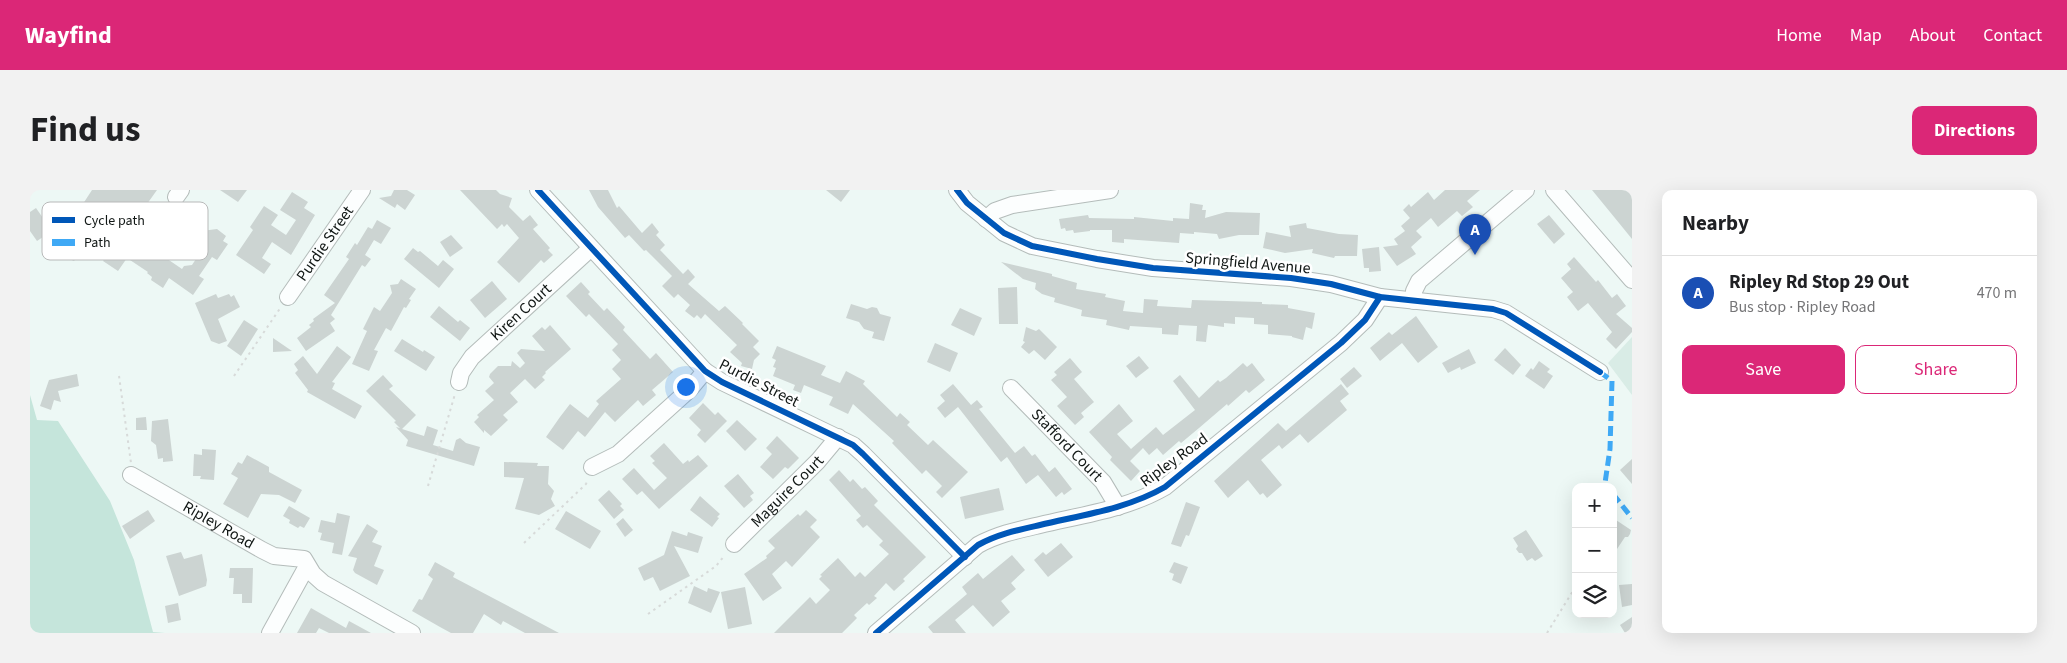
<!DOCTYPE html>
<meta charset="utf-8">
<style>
body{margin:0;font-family:"Source Sans 3",sans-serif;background:#f2f2f2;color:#202124}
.controls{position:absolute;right:15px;bottom:15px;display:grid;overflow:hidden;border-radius:10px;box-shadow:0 5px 20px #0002}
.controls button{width:45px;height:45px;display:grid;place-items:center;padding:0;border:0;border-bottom:1px solid #e0e0e0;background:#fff;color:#202124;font:25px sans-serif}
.you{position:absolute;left:655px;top:196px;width:18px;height:18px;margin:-12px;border:4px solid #fff;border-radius:50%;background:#1a73e8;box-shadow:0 0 0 8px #1a73e833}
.badge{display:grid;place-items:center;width:32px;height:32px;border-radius:50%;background:#db2777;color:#fff;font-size:16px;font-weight:700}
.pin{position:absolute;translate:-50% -41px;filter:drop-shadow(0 1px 2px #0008)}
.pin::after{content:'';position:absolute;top:26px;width:18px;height:15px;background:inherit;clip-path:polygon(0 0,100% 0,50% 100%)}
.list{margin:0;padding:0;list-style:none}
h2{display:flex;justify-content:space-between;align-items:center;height:65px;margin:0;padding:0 20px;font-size:21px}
h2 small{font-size:16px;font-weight:400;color:#757577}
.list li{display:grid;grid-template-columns:32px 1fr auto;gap:15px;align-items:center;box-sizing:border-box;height:75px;padding:0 20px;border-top:1px solid #e0e0e0}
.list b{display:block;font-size:19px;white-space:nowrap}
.list p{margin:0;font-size:16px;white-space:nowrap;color:#757577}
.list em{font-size:16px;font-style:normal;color:#757577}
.actions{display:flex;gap:10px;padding:15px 20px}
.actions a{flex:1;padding:11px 0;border:1px solid #db2777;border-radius:10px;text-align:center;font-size:18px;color:#db2777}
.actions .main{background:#db2777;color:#fff}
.icon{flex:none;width:28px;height:28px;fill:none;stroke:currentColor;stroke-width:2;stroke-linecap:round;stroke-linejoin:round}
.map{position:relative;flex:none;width:1602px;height:443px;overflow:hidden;border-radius:10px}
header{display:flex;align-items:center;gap:30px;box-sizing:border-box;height:70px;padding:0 25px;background:#db2777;color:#fff}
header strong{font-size:24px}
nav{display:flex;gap:28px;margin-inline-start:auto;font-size:18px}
.intro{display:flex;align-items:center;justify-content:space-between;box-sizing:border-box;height:120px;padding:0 30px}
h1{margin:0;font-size:35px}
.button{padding:12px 22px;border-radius:10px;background:#db2777;color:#fff;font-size:18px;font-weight:700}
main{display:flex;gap:30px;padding:0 30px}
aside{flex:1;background:#fff;border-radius:10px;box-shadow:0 5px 20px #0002}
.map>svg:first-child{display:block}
.built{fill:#d9ece6}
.green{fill:#c5e5db}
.building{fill:#ccd4d2;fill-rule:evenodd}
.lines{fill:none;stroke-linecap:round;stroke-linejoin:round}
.minor-casing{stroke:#b4bcba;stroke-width:18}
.path{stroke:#d7dad9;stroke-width:2;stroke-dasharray:2.5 4;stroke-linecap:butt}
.minor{stroke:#fcfefe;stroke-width:16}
.quiet{stroke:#3fa9f5;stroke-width:5;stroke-dasharray:10 5;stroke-linecap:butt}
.cycleway-casing{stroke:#fff;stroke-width:9}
.cycleway{stroke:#0057b8;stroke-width:6}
.labels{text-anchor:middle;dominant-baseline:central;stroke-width:5;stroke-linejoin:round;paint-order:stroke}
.street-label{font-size:16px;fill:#111715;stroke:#fff}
.key{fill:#fff;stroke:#b8b9b9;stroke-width:1}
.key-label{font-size:14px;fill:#111715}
</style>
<header>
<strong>Wayfind</strong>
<nav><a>Home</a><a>Map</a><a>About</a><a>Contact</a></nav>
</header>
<div class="intro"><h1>Find us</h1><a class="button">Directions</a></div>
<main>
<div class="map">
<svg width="1602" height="443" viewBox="0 0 1602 443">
<rect width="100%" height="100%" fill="#edf8f5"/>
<path class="built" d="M1602,147v58l-24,-32z"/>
<path class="green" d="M0,205l7,25 21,1 52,80 24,59 19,72 12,1h-135z"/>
<g class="building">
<path d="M62,0h65l-10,14 -3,-2 -5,7 -8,-5 -11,16 26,19 11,-15 8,6 15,-23 21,14 -7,11 23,-3 9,7 -3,5 5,3 -11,16 -5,-3 -13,19 5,3 -11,16 -24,-17 -6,10 -12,-8 1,-3 -5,-4 1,-1 -21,-14 -9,13 -15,-10 7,-9 -18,-12 -12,18 -2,-2 -4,5 -7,-3 -12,-8 28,-40 -6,3zM145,43l27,17 -10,15 -8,1 -2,3 -22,-15z"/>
<path d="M190,0h27l-9,12z"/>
<path d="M364,0h13l8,5 -10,15 -8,-6 -2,4 -16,-10 12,-2z"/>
<path d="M430,0h36l4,4 12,4 -3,9 14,14 7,-6 8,10 -5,4 17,19 -2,2 5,5 -9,8 -3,-3 -22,23 -22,-21 22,-24 -12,-14 -3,3 -2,-3 -5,5z"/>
<path d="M559,0h19l9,18 2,-2 23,27 10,-10 7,9 -3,3 9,10 -5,5 2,2 21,22 5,-5 7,8 -7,7 31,27 6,-5 18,17 -1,1 17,17 -6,6 7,7 -6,6 -2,9 -11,-3 1,-3 -12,-11 7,-7 -32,-31 -4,5 -4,-4 -3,3 -9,-7 5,-6 -12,-11 -4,4 -12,-12 10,-10 -26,-26 -2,1 -15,-16 -4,3 -27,-31z"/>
<path d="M796,0h24l-9,12z"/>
<path d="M1415,0h35l-13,11 6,6 -11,9 -5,-5 -19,16 -7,-9 -15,13 6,6 -11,10 5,7 -19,12 -14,-19 15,-2 -4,-6 11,-8 -4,-5 9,-8 -7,-8 6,-6 2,3 17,-15 6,8z"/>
<path d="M1562,0h40v49l-13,-16z"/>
<path d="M262,2l16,10 -4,6 11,7 -24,40 -19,-13 -10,16 9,6 -7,10 -28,-19 17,-25 -3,-3 14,-21 14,9 -7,10 15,10 10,-15 -16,-10z"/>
<path d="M1160,13l13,2 -1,5h4l-1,8 21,-6 34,1 -1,22h-20l-20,4 -2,-5 -23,-2v2l-14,-1 -1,10 -55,-4v4l-12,-1v-12h-22v1l-16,2 -1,-3 -7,1 -1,-3 -4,1 -2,-10 29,-4 1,3 45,1v-2l39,4v-3l16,1z"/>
<path d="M6,18l16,23 -15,10 -7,-10v-19z"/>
<path d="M1519,25l16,19 -11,10 -17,-20z"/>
<path d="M347,30l14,8 -10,16 -7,-4 -9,15 6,4 -6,8 -3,-2 -31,50 4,4 -5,4 5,8 -29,20 -9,-13 14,-11 -2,-2 5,-4 -1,-2 22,-16 -11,-8 25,-36 -3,-2 9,-14 2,2 11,-18 4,2z"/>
<path d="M1276,33l1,5 32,6 19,1 -1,21h-22l-1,2 -22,-5 1,-4 -28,4 -22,-5 3,-16 25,5 -2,-11z"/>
<path d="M421,45l12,13 -13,9 -10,-15z"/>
<path d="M1349,57l2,24 -12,1v-4h-5l-2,-19z"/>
<path d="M383,58l5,4 2,-1 18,15 5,-6 11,9 -15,19 -35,-29z"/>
<path d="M1544,67l22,25 2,-2 14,18 5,-4 9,12 -10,8 16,14v4l-16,17 -10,-10 6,-7 -24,-29 -10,8 -11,-14 6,-5 -12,-14 10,-9 -4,-5z"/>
<path d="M971,72l51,12v2l25,7 -1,6 30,5 -1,3 20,4 -2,10 20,2 1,-14 14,1 -1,6 34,2 1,-8 70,2v2l26,1v3l27,5 -3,16 -6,-2 -3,13 -11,-3v-1l-24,-2v-9l-14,-1v-6l-19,-1v7l-11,-1v4l-16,-2 -2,17 -10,-1 1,-15 -18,-1 -1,10 -16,-1v-6l-32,-2 -1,4 -23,-5 1,-5 -26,-4 1,-6 -28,-8 1,-4 -13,-4 -7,-5 1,-6 -13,-4z"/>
<path d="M371,89l15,10 -7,10 2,1 -5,8 -2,-1 -13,24 -5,-3 -12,22 4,1 -9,20 -17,-7 15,-33 -4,-2 11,-22 6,4 12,-18 -2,-8 8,-1z"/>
<path d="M462,91l15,18 -22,19 -15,-18z"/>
<path d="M551,92l9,10 -2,2 16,17 3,-3 18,19 -2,3 27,29 6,-6 17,19 -21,18 4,5 -13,11 -5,-6 -23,22 -10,-10 -20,25 -7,-6 -15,19 -17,-13 14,-20 10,-13 18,14 11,-14 -3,-3 25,-22 -9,-10 9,-9 -9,-10 6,-6 -29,-30 -3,3 -20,-21z"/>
<path d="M987,97l1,37h-19l-1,-36z"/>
<path d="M186,104l2,4 11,-4 2,3 3,-2 6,12 -22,12 9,22 -8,3 -8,-3 -16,-38z"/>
<path d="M821,114l16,5 5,-2 5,1 3,6 11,3 -7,24 -12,-3 2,-6 -10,-3 -5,-7 -13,-4z"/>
<path d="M409,116l19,16 2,-2 10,8 -10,13 -30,-24z"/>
<path d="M930,118l22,10 -8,18 -23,-11z"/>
<path d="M1386,126l22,31 -20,16 -16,-20 -22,18 -10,-13 19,-16 3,3z"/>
<path d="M214,130l14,9 -17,27 -14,-10z"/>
<path d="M520,135l21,24 -26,23 1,1 -4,4 3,3 -10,9 -10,-10 -15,14 8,9 -15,13 5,5 -17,16 -7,-6v3l-10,-11 5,-5 -2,-2 17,-15 -9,-9 9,-8 -5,-6 1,-3 8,-8h13l1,-5 8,7 5,-5 -8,-10 4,-4 24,2 -13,-15 10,-9 3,3z"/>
<path d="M996,137l10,4 3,-2 18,18 -12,13 -11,-10 -5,4 -8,-7 4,-5 -2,-1z"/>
<path d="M243,148l19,13 -19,1z"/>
<path d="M372,149l21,13 1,-2 11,7 -9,14 -32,-20z"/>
<path d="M905,153l23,10 -8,19 -23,-10z"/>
<path d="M307,156l14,11 -19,25 3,1 -3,6 30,17 -7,13 -48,-27 1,-2 -13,-17 3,-3 -4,-6 9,-8 14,18z"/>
<path d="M747,156l49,20 -5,9 19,8 6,-12 19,10 -2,3 34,33 3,-4 10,9 -3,3 21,20 5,-5 35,32 -26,26 -6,-6 6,-6 -16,-16 -4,4 -30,-31 2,-2 -41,-37 -5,10 -19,-9 4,-8 -29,-12 -3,8 -8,-3 2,-5 -22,-9 3,-8 -3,-1 3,-7 -4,-2z"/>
<path d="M1475,158l16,17 -8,10 -19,-15z"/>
<path d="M1439,159l7,14 -15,7 -1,-3 -12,6 -6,-10z"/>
<path d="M1109,166l10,12 -13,10 -10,-12z"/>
<path d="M1040,168l12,14 -8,7 20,23 -13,11 3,4 -9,8 -18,-19 10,-9 -16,-17 6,-5 -3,-3z"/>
<path d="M1509,171l11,8 -3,3 6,4 -9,13 -19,-13 6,-8 2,2z"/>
<path d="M1213,173l4,4 5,-4 13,17 -16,13 -3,-3 -18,16 -1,-2 -28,24 -18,15 -2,-2 -16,14 -6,-7 -8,7 -6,-7 -13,13 10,10 -9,10 -21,-21 2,-3 -23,-25 30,-28 14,17 -16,13 14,15 25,-22 7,8 32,-25 -22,-29 7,-6 19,23 19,-18 2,2 6,-4z"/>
<path d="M1324,177l8,9 -15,12 -7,-9z"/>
<path d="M47,184l2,12 -21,5 3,11 -7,-2 -3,10 -11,-4 9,-26z"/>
<path d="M353,185l10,11 -4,3 27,26 -14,14 22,7 3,-10 11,4 -5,15 20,6 3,-11 4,-2 6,5 14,4 -6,19 -68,-20 2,-6 -12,-13 4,1 -6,-6 2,-1 -30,-30z"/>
<path d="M923,194l18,21 6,-5 6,7 -4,2 36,44 9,-7 8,10 3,-2 14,18 6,-5 17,22 -8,6 -2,-3 -6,5 -18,-22 -12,9 -19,-27 -6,5 -43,-55 -13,11 -8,-10 8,-7 -5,-6z"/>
<path d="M1311,194l8,10 -9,7 7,9 -39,33 -8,-9 -18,15 -3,-4 -18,15 21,25 -15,13 -4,-5 -3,2 -12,-15 -20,18 -14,-17 64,-58 8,8z"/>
<path d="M673,213l12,12 3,-3 9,9 -22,22 -8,-8 4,-5 -12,-12z"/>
<path d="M116,227l1,13h-11v-12z"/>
<path d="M138,229l5,42 -10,1v-4l-5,1 -2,-14 -5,-4 1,-20z"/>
<path d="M707,230l20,19 -12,12 -19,-20z"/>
<path d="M747,246l22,22 -11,11 -3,-2 -12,12 -13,-12 12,-13 -6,-6z"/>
<path d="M634,253l19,21 5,-4 1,2 9,-7 10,11 -49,43 -17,-18 -5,4 -15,-16 12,-11 20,22 13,-12 -15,-15 3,-2 -5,-5z"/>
<path d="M172,259l14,1 -2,30 -14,-1 1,-3h-8l1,-22 8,1z"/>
<path d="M217,265l22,12v5l33,18 -7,13 -16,-8 -18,-1 -13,24 -25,-14 15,-26 -7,-4 7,-12 4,2z"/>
<path d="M1602,269v25l-12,-14z"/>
<path d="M474,272l34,1 -1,3h12l-1,18 6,7 -3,8 4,7 -16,9 -24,-6 9,-31 -20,-1z"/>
<path d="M809,280l11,12 3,-3 9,10 3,-2 13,14 -4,4 52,52 -23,22 2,2 -11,10 -8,-8 -12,13 3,2 -8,7 -2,-2 -13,12 3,3 -15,15h-68l36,-36 6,7 14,-14 -11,-11 3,-3 -2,-1 18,-17 17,19 5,-5 5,5 24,-23 -10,-9 4,-4 -16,-16 -4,3 -7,-8 5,-4 -32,-36z"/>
<path d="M708,284l16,19 -4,3 3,4 -9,8 -20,-22z"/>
<path d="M969,298l5,22 -39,9 -5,-22z"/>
<path d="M579,300l13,14 -2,2 4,4 -10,9 -16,-19z"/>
<path d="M670,306l20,18 -3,3 2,1 -7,9 -22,-17z"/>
<path d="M1156,312l14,5 -11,29 -3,-1 -5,12 -10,-3z"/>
<path d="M259,316l21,12 -6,10 -4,-2 -2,2 -9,-5 1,-3 -7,-4z"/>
<path d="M118,320l7,11 -25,18 -8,-13z"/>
<path d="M776,320l11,10 -7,7 10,10 -28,30 -6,-6 -14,13 10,14 -19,13 -19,-27 23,-16 -1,-2 9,-8 -7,-7 30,-27 2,2z"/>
<path d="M536,321l35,20 -11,18 -35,-20z"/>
<path d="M307,323l13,3 -8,39 -10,-2 2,-10 -14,-3 2,-7 -4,-1 3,-12 14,3z"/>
<path d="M593,328l10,12 -8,7 -9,-13z"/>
<path d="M1583,328l18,12 -1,4 -2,3h-3l-12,18z"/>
<path d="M337,334l11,7 -6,11 10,4 -8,20 10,4 -7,15 -22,-12 -2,-3 4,-12 -9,-2z"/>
<path d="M1496,340l17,26 -8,5 -3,-3 -5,3 -5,-8h-3l-3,-4 2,-3 -5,-8z"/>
<path d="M642,341l15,5 1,-4 15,5 -5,16 -24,-7 16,30 -30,15 -7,-14 -9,4 -6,-13 26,-13z"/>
<path d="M1031,353l12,14 -25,20 -14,-17 9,-8 3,3z"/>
<path d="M151,362l3,7 18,-5 5,26 -1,6 -27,10 -13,-40z"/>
<path d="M982,365l13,15 -14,13 5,6 -15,12 9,11 -17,15 -20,-22 -18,15 11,13h-33l-5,-6 39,-33 -5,-7 16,-14 5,6z"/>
<path d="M405,372l20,11 -2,4 106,56h-34l-22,-12 -2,4 -17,-11 -11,19h-22l-11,-6 -28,-16 7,-12 3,1 11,-21 -5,-4z"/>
<path d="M1144,372l14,5 -7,17 -9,-4 2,-6 -5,-2z"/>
<path d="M200,378h23l-1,35h-10v-9h-9l1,-16h-5z"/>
<path d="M1602,394v21l-10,2 -3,-22z"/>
<path d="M664,396l13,6 1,-4 12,4 -9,21 -23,-10z"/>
<path d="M715,397l7,37 -24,5 -7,-37z"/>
<path d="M148,413l3,17 -13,3 -3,-17z"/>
<path d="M281,418l35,20 3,-7 22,12h-42l-10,-5 -3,5h-19z"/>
<path d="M1602,427v16h-7l-5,-8z"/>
</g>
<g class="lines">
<defs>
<g id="minor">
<path d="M508,0l167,181 17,11 131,63 10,9 102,103"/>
<path d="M927,0l10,13 37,30 28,13 65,13 56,9 138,10 40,6 49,13 113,12 13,4 94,59"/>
<path d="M1524,0l78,90"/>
<path d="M146,7l5,-7"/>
<path d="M956,29l9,-8 17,-6 98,-15"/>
<path id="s1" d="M258,107l74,-107"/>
<path d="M1384,111v-10l5,-10 107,-91"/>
<path id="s2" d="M429,192l2,-9 11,-16 119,-109"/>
<path id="s3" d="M981,198l92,94 15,25"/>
<path d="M562,277l26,-13 72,-65 15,-18"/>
<path id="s4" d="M101,285l131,75 12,6 30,3 9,15 10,9 89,50"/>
<path id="s5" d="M704,354l84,-83 20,-24"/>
<path d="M240,443l37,-67"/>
<path d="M846,443l102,-88c20,-11 40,-15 62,-20 42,-10 87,-16 125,-38l176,-144 24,-23 15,-23"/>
</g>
</defs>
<use href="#minor" class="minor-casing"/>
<g class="path">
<path d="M89,186l12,87"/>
<path d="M204,186l47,-69"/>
<path d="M398,296l27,-92"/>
<path d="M1573,297l2,-4"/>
<path d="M494,353l62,-59 2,-5"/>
<path d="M618,424l68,-48 9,-11"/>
<path d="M1517,443l29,-47"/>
</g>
<use href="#minor" class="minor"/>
<g class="quiet">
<path d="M1570,182l12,9 -2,68 -5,34 2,4"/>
<path d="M1583,304l19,24"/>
</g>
<defs>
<g id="cycleway">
<path d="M508,0l167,181 17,11 131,63 10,9 102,103"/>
<path d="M927,0l10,13 37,30 28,13 65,13 56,9 138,10 40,6 49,13 113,12 13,4 94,59"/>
<path d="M846,443l102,-88c20,-11 40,-15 62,-20 42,-10 87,-16 125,-38l176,-144 24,-23 15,-23"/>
</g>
</defs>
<use href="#cycleway" class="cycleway-casing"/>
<use href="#cycleway" class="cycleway"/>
</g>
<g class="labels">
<g class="street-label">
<text stroke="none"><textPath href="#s1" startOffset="65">Purdie Street</textPath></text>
<text transform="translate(1218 73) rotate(5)">Springfield Avenue</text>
<text stroke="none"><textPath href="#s2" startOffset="95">Kiren Court</textPath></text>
<text transform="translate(729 193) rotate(27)">Purdie Street</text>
<text stroke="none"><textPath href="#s3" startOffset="80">Stafford Court</textPath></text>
<text transform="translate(1144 270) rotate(-36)">Ripley Road</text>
<text stroke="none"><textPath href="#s5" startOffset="75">Maguire Court</textPath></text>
<text stroke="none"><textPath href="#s4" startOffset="101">Ripley Road</textPath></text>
</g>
</g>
<rect x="12" y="12" width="166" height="58" rx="8" class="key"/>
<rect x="22" y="27" width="23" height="6" fill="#0057b8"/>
<rect x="22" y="49" width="23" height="7" fill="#3fa9f5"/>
<g class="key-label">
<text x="54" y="35">Cycle path</text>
<text x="54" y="57">Path</text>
</g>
</svg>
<div class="controls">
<button>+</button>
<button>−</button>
<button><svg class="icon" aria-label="layers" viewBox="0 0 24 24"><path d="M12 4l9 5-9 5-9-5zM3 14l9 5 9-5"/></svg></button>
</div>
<div class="you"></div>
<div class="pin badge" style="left:1445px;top:65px;background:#1a4fb4">A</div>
</div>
<aside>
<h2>Nearby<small></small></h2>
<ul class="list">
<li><span class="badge" style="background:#1a4fb4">A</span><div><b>Ripley Rd Stop 29 Out</b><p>Bus stop · Ripley Road</p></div><em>470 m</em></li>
</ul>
<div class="actions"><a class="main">Save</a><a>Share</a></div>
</aside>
</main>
